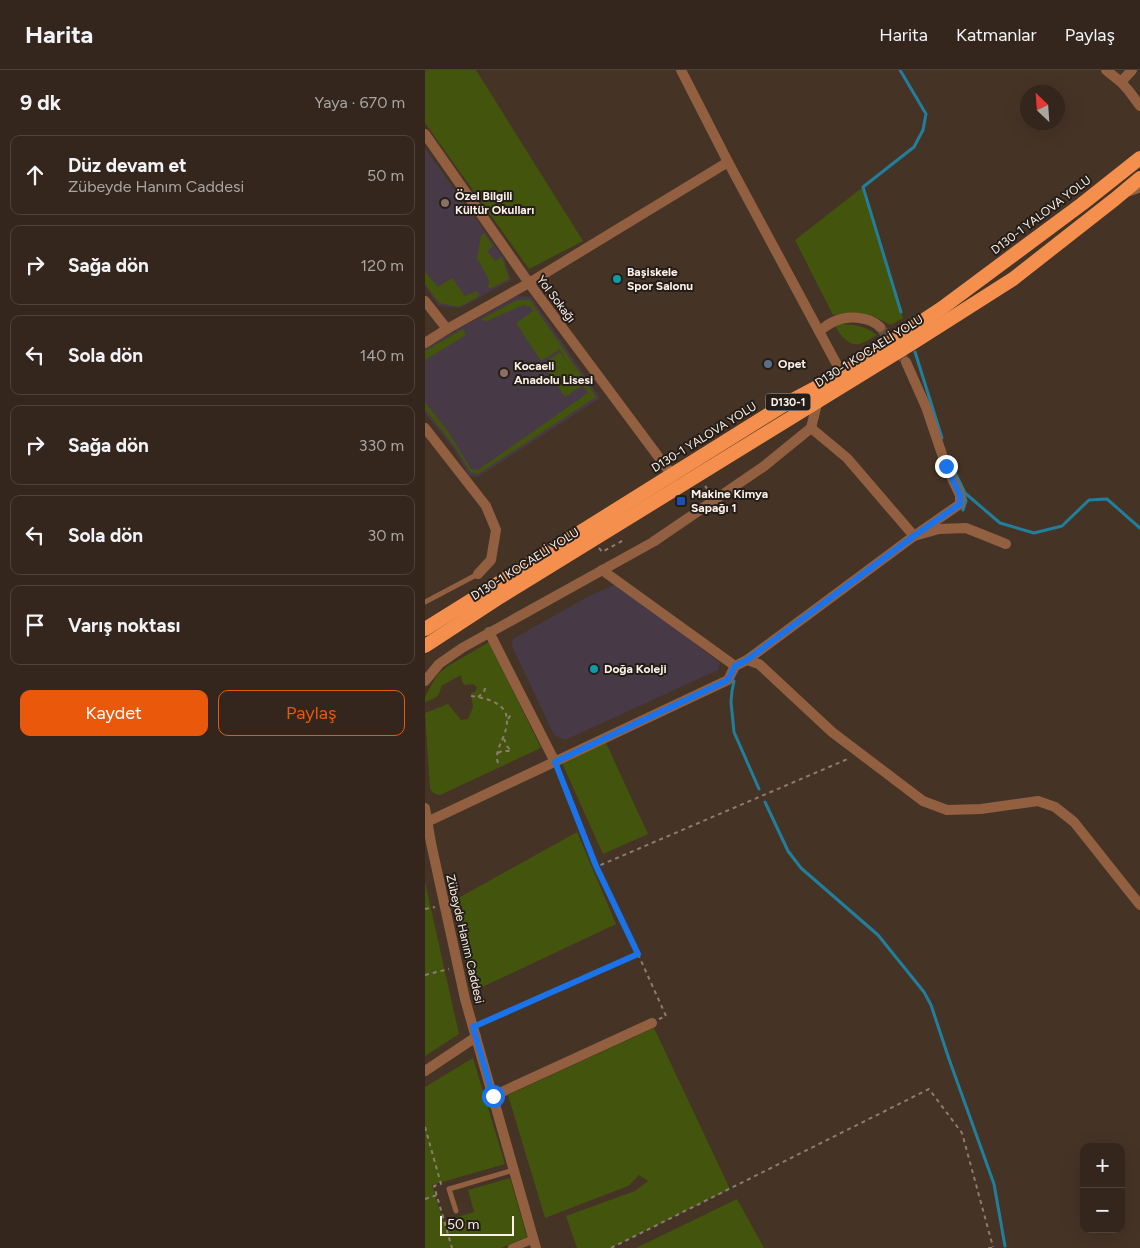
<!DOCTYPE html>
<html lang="tr">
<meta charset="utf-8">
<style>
body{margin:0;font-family:Figtree,sans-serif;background:#3c2e25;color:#f1f3f6}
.controls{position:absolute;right:15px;bottom:15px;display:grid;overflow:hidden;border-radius:10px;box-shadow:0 5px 20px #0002}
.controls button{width:45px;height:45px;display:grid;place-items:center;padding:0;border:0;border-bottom:1px solid #4e433b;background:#34261c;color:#f1f3f6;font:25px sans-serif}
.compass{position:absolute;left:595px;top:15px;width:45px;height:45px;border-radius:50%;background:#34261c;box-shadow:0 5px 20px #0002;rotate:335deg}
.scale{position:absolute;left:15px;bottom:12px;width:74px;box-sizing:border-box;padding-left:5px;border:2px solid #fcf0e8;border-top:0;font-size:14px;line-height:18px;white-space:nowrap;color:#fcf0e8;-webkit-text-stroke:4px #251d17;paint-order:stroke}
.stop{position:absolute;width:15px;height:15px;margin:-11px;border:4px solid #1a73e8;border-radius:50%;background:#fff}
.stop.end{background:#1a73e8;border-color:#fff;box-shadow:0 1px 5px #0008}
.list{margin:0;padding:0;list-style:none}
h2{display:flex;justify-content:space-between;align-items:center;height:65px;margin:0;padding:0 20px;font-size:21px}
h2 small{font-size:16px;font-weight:400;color:#a9a5a3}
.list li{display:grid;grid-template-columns:32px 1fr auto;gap:15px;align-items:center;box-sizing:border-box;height:80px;margin:0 10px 10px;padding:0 10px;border:1px solid #4e433b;border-radius:10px}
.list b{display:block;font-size:19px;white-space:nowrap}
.list p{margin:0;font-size:16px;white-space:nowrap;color:#a9a5a3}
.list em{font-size:16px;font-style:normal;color:#a9a5a3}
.actions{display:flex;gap:10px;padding:15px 20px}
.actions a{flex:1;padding:11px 0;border:1px solid #ea580c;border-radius:10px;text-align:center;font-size:18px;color:#ea580c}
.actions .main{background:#ea580c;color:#fff}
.icon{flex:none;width:28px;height:28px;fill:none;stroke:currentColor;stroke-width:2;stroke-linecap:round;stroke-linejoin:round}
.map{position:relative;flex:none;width:715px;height:1178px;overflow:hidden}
header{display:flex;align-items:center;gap:30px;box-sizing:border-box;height:70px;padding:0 25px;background:#34261c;border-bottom:1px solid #4e433b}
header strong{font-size:24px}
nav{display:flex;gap:28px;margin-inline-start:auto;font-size:18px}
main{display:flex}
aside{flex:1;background:#34261c}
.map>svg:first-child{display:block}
.education{fill:#483947}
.green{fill:#43540d}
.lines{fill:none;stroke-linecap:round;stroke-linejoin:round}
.stream{stroke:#227f9c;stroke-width:3}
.minor-tunnel{stroke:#604f43;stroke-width:10;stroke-dasharray:10 5;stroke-linecap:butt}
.path{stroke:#8c7c71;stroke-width:2;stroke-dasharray:4 4;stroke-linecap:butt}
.service{stroke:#926041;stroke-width:5}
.pedestrian{stroke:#926041;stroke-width:8}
.minor{stroke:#926041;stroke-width:10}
.trunk{stroke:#f48f4d;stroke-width:14}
.route{stroke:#1a73e8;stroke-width:6}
.education-dot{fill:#8d6e63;stroke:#251d17;stroke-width:2}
.culture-dot{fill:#0f9aa8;stroke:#251d17;stroke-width:2}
.service-dot{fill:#5c6f8a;stroke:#251d17;stroke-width:2}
.transit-dot{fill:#1a4fb4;stroke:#251d17;stroke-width:2}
.labels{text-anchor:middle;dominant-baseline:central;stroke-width:4;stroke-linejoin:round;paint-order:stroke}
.shield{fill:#251d17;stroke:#bcb1a9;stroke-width:1}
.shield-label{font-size:11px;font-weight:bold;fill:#fcf0e8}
.poi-label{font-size:12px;font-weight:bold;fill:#fcf0e8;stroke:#251d17;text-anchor:start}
.street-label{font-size:12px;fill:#fcf0e8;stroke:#251d17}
</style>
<header>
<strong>Harita</strong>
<nav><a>Harita</a><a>Katmanlar</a><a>Paylaş</a></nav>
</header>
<main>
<aside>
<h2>9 dk<small>Yaya · 670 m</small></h2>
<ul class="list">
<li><svg class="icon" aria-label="ahead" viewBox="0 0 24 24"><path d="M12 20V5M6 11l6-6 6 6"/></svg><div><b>Düz devam et</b><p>Zübeyde Hanım Caddesi</p></div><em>50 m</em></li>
<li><svg class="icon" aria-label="right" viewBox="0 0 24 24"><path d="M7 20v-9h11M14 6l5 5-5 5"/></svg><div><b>Sağa dön</b></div><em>120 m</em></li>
<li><svg class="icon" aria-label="left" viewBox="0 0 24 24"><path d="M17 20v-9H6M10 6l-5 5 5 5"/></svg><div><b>Sola dön</b></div><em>140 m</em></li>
<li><svg class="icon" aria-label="right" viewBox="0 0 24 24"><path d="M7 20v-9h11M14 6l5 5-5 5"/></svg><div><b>Sağa dön</b></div><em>330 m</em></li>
<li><svg class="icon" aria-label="left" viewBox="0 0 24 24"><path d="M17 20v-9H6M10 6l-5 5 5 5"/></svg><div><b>Sola dön</b></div><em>30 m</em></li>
<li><svg class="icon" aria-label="arrive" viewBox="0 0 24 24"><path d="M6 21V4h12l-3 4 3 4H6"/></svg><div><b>Varış noktası</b></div></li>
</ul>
<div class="actions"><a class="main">Kaydet</a><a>Paylaş</a></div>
</aside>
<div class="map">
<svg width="715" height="1178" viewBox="0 0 715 1178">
<rect width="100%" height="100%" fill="#453326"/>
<g class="education">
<path d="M0,78l79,110 7,22 -51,28 -21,-2 -14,-20z"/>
<path d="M92,226l14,1 69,101 -122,79 -9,-1 -15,-27 -29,-36v-65z"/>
<path d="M191,514h2l102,79 -2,7 -153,70 -11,-5 -42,-89 1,-7 74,-42z"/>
</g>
<g class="green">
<path d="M0,0h51l107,171 -54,28 -104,-146z"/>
<path d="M438,117l40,131 -12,7 -18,-9 -19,-3 -21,2 -38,-75z"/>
<path d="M59,163l9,13 -6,5 8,10 7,-4 7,22 -15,8 -6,1 1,-8 -12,-22 4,-22z"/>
<path d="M0,202l13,15 14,-9 13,18 12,-5 2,5 -20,11 -20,-4 -14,-19z"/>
<path d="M92,230h13l66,97 -118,77 -8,-2 -14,-24 -31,-39v-7l24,31 22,36 7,1 110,-77 -5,-8 -18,12 -22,-33 17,-12 9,13 -9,-16 -19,12 -25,-38 17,-12 -2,-4 -8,-2 -36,16 -7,-1z"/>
<path d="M415,254c14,1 25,1 37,11 -6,3 -12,8 -18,9 -11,2 -20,-10 -24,-19z"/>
<path d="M38,259l3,6 -41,25v-9z"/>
<path d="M64,572l52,106 -101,47c-4,-1 -9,-2 -10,-7l-5,-75 23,-9 13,16 7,-1 5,-12 -2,-14 4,-1 2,-5 -4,-3 -9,1 -2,-4 -1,-6 -20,11c-1,12 -6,12 -16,16v-5l8,-15 5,-8 10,-8z"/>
<path d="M181,673l42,91 -45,20 -41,-91z"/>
<path d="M152,762l39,92 -140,66 -23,-89z"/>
<path d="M0,812l34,152 -34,22z"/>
<path d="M229,958l76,161 -119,59h-34l-11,-32 69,-25 13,-10 -9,-6 -11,11 -83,32 -37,-123z"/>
<path d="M48,988l32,106 -73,21 11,36 31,-9 -6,-22 42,-12 17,59 -26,11h-76v-161z"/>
<path d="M312,1129l27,49h-128z"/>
</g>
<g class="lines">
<g class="stream">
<path d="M475,0l26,44 -3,16 -9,17 -51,40 38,125"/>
<path d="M490,282l27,86"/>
<path d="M524,390l16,33 35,30 34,10 28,-7 27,-26 18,-1 33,29"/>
<path d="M538,440l3,-9 -2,-7"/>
<path d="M309,611l-2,10 -1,11 3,30 25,57"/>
<path d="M340,732l23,49 13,17 77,67 46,57 7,13 18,54 45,125 11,62"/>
</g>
<path class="minor-tunnel" d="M455,257l26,35"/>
<g class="path">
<path d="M280,416l5,6"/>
<path d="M174,478l3,4 20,-11"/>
<path d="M46,626c28,4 45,13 31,44 -3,7 -7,15 -4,23"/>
<path d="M53,627l6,-5 2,-7"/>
<path d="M83,649l4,-6"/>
<path d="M73,683l4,-2h9l-4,-5 -3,-7"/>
<path d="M133,701l38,96"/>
<path d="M0,839l10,-2"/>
<path d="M213,884l28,62 -7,3"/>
<path d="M0,905l24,-6"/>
<path d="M57,953l156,-69 -42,-87 254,-109"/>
<path d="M0,1057l16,57 -7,2 18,62"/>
<path d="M0,1129l12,-4"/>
<path d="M186,1178l318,-159 33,44 31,114"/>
<path d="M563,1178h6"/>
</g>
<g class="service">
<path d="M704,124l11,-4"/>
<path d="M0,532l53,-28"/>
<path d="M31,1141l-7,-22 65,-19"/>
</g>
<path class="pedestrian" d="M87,1178l22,-9"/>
<g class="minor">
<path d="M256,0l47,92 114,212"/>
<path d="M681,0l15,12"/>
<path d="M707,0l-11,12 8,9 11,15"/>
<path d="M0,64l104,149 143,192"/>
<path d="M0,231l22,28"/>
<path d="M394,261c5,-3 9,-7 14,-9 14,-7 36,-6 47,5"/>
<path d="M0,273l22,-14 82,-46 199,-121"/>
<path d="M0,358l61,78 10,24 -5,30 -13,14"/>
<path d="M386,358l36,30 67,78 25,-7 27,-1 40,16"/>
<path d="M64,562l66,130"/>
<path d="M322,590l167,-124 46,-32v-9l-14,-29 -20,-59 -20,-45"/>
<path d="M310,596l12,-6 12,4 73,68 91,69 24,9 34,-1 57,-8 17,6 19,15 66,83"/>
<path d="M0,611l14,-17 23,-16 191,-106 110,-75 48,-39 7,-28"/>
<path d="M0,738l6,35 34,156 71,249"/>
<path d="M2,752l301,-142 7,-14 -133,-96"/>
<path d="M0,1001l51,-34"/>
<path d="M68,1026l159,-73"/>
</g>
<g class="trunk">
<path d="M0,559l362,-226 55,-29 100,-66 140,-104 58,-46"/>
<path d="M0,576l75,-49 414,-255 99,-63 102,-80 25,-21"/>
</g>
</g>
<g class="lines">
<path class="route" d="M68,1026l-20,-69 165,-73 -42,-88 -41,-104 173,-82 7,-14 12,-6 167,-124 46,-32v-9l-14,-29"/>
</g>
<g class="education-dot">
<circle cx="20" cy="133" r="5"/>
<circle cx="79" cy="303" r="5"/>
</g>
<g class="culture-dot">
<circle cx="192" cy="209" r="5"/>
<circle cx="169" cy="599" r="5"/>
</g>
<circle class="service-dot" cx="343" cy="294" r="5"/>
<rect class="transit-dot" x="251" y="426" width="10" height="10" rx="2.5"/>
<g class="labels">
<rect class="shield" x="340.5" y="323.5" width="45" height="17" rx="4"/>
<g class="shield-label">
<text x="363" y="332">D130-1</text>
</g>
<g class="poi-label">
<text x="30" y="126">Özel Bilgili<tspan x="30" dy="14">Kültür Okulları</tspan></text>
<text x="202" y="202">Başiskele<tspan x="202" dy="14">Spor Salonu</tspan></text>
<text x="353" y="294">Opet</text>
<text x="89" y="296">Kocaeli<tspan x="89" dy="14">Anadolu Lisesi</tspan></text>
<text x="266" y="424">Makine Kimya<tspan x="266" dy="14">Sapağı 1</tspan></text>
<text x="179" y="599">Doğa Koleji</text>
</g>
<g class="street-label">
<text transform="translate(616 145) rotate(-37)">D130-1 YALOVA YOLU</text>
<text transform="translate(131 229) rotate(53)">Yol Sokağı</text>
<text transform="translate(444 281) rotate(-32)">D130-1 KOCAELİ YOLU</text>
<text transform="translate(279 367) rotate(-32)">D130-1 YALOVA YOLU</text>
<text transform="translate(100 494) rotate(-32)">D130-1 KOCAELİ YOLU</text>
<text transform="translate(40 869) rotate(77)">Zübeyde Hanım Caddesi</text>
</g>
</g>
</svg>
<div class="controls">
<button>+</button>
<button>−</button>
</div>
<svg class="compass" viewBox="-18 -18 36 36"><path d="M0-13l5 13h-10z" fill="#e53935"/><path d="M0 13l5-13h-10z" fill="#a9a5a3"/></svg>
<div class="scale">50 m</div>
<div class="stop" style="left:68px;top:1026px"></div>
<div class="stop end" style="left:521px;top:396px"></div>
</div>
</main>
